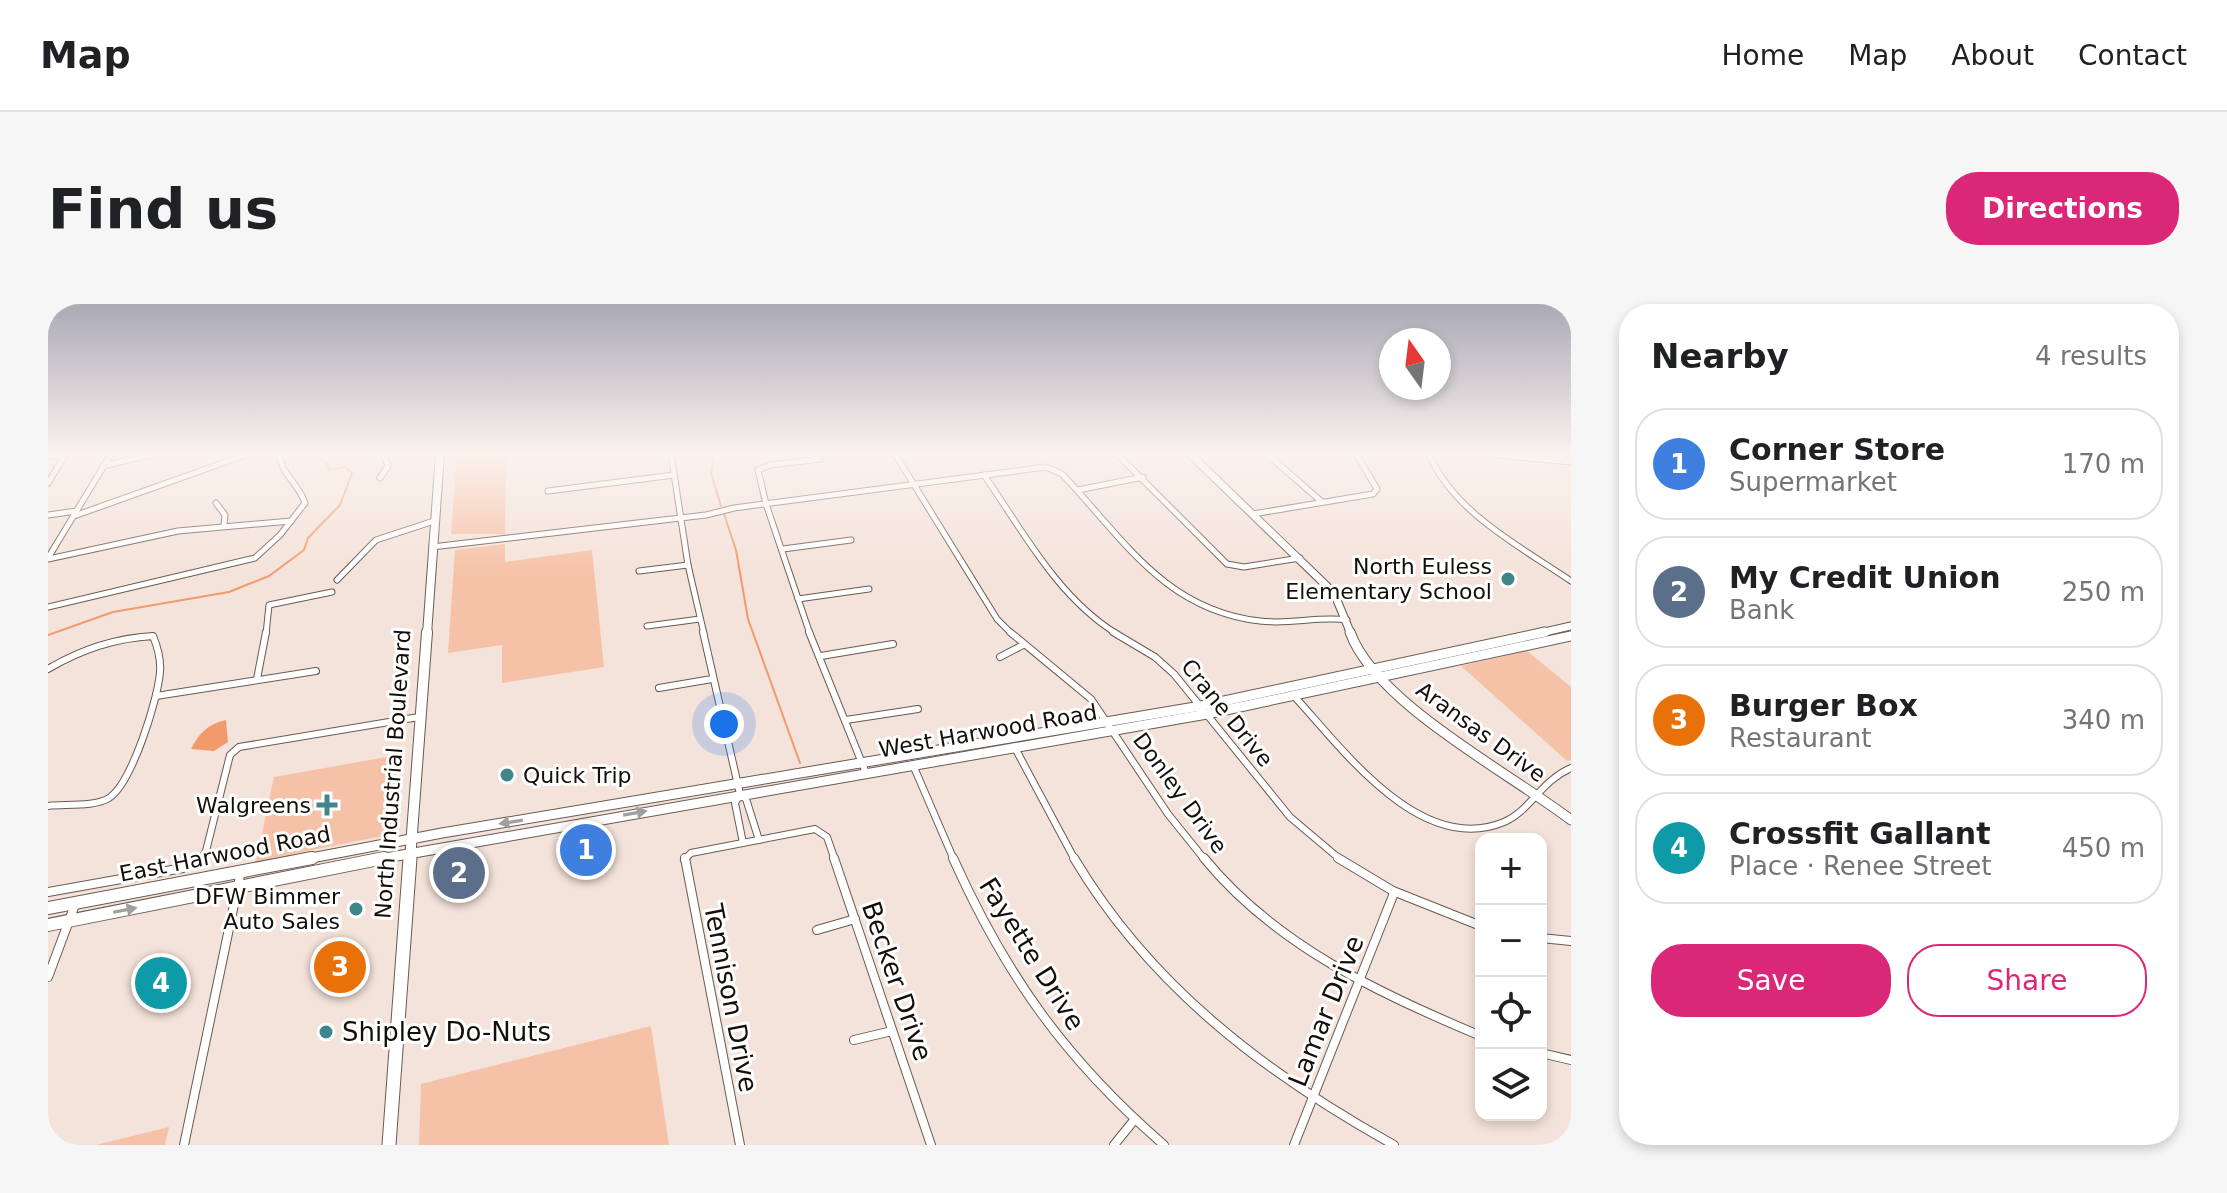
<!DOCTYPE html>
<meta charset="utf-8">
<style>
body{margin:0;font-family:"DejaVu Sans",sans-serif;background:#f6f6f6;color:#202124}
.controls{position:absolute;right:24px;bottom:24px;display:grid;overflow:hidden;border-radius:16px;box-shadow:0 4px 12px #0003}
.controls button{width:72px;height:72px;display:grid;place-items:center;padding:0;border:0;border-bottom:2px solid #e0e0e0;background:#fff;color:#202124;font:40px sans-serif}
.compass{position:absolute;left:1331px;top:24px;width:72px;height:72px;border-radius:50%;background:#fff;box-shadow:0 4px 12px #0003;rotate:346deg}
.you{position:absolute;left:676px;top:420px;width:28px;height:28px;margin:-20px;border:6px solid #fff;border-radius:50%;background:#1a73e8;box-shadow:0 0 0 12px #1a73e833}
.badge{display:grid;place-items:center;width:52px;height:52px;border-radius:50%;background:#db2777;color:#fff;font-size:26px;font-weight:700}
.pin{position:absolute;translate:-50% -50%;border:4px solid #fff;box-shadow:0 2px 8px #0006}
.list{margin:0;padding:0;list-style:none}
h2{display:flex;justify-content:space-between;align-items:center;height:104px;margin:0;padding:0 32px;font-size:34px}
h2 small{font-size:26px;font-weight:400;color:#757577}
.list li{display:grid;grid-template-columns:52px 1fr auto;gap:24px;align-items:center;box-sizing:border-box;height:112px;margin:0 16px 16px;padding:0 16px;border:2px solid #e0e0e0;border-radius:32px}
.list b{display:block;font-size:30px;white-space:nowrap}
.list p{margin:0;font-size:26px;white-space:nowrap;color:#757577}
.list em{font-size:26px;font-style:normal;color:#757577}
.actions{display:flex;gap:16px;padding:24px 32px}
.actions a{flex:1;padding:18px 0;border:2px solid #db2777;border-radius:32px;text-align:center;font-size:28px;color:#db2777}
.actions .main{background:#db2777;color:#fff}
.icon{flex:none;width:44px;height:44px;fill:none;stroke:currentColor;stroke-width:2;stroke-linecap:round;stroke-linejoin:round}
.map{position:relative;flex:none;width:1523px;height:841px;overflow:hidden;border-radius:32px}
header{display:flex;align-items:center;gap:48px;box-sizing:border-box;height:112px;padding:0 40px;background:#fff;border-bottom:2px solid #e0e0e0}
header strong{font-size:38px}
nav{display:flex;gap:44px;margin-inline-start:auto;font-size:28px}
.intro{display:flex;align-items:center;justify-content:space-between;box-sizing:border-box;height:192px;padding:0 48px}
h1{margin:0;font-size:56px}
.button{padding:20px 36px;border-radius:32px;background:#db2777;color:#fff;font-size:28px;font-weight:700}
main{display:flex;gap:48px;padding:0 48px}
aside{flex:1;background:#fff;border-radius:32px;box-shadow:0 4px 12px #0003}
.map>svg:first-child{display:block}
.green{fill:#f6c2a7}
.water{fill:#f19a6b}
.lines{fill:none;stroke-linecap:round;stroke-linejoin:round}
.stream{stroke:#f19a6b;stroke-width:2}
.street-far2-casing{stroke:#685a52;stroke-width:7}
.street-far1-casing{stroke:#685a52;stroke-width:8}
.street-casing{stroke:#685a52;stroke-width:10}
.secondary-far2-casing{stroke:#685a52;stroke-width:9}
.secondary-far1-casing{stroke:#685a52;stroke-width:11}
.secondary-casing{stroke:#685a52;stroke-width:14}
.primary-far2-casing{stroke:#685a52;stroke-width:10}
.primary-far1-casing{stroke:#685a52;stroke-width:12}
.primary-casing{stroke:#685a52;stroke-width:15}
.street-far2{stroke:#fff;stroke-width:5}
.street-far1{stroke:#fff;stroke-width:6}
.street{stroke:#fff;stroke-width:8}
.secondary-far2{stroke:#fff;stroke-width:7}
.secondary-far1{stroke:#fff;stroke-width:9}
.secondary{stroke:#fff;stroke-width:12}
.primary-far2{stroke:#fff;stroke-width:8}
.primary-far1{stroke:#fff;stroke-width:10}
.primary{stroke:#fff;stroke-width:13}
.oneway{fill:#a19f9d}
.poi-dot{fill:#3e8689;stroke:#fff;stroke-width:3}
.labels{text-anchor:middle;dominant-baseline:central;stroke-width:6;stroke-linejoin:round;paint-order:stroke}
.poi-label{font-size:22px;fill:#140e0b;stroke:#fff;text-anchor:end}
.street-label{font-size:22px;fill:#140e0b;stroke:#fff}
.near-street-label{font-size:26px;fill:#140e0b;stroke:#fff}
.near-poi-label{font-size:26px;fill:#140e0b;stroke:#fff;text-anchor:start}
</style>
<header>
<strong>Map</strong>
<nav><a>Home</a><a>Map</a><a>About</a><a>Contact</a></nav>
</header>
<div class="intro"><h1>Find us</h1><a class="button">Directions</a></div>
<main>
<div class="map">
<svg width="1523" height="841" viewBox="0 0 1523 841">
<rect width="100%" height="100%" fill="#f4e3da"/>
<g class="green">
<path d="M409,150h49l-1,80h-54z"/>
<path d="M457,240v18l87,-12 12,117 -102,16v-38l-54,8 7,-103z"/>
<path d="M1479,347l44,36v73l-4,1 -106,-95z"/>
<path d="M350,451l-7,75 -3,5 -132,26 18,-84z"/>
<path d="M603,722l18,119h-250l2,-61z"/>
<path d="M121,823l-4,18h-69z"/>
</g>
<path class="water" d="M178,416l2,22 -14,9 -23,-2c8,-16 17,-25 35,-29z"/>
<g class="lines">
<g class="stream">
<path d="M666,150l-3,19 10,33"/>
<path d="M676,210l12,36 12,69 52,144"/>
<path d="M0,331l65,-23 116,-20 40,-16 35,-26 4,-12 32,-33 12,-32 -7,-6 -16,3 -2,-7 -8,-5 1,-4"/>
</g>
<defs>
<g id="street-far2">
<path d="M623,150l17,111 16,69"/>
<path d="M847,150l102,165 15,15"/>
<path d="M1069,150l110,110 17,3 56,-9"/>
<path d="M1219,150l55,48"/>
<path d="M1381,150c24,58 92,93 142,127"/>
<path d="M1440,150l83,8"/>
<path d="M1476,150l47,4"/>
<path d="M0,151l16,2 -16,26"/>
<path d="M55,162l50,-12"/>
<path d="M936,171c39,56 73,122 133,159"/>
<path d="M332,174l8,-12 -4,-12"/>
<path d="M1030,186l65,-13"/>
<path d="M500,187l126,-16"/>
<path d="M168,199l9,12 -1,10"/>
<path d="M1205,210l120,-20 4,-5 -21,-35"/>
<path d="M0,211l29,-4"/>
<path d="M26,212l174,-62"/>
<path d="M384,243l274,-32 28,-7 312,-41 16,7c61,64 102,136 198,147 29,4 58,-5 87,-1"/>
<path d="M735,245l68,-9"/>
<path d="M0,254l63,-104"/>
<path d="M0,255l130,-28 113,-10"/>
<path d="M591,267l49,-6"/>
<path d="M289,276l39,-40 58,-19"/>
<path d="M750,295l71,-10"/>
<path d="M0,303l207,-49 25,-23 25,-32c-6,-19 -24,-29 -26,-49"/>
<path d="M599,322l53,-7"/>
<path d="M218,330l3,-29 63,-13"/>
<path d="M762,330l-44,-130 -8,-34 12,-5 50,-6"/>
</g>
<g id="street-far1">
<path d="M655,328l37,162"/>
<path d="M761,328l57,141"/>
<path d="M962,328l81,67 77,115 37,46"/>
<path d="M1065,328l42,25 19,17 116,143 51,43"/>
<path d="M773,352l72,-12"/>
<path d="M952,353l23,-12"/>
<path d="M0,365c32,-19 68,-31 105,-33 5,12 8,23 7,36 -2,27 -28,111 -51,126 -14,9 -44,6 -61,8"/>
<path d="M209,375l9,-47"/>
<path d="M611,384l53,-9"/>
<path d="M108,392l160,-25"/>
<path d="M1246,392c48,52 126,161 210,126 26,-11 37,-41 67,-54"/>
<path d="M798,416l72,-11"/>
<path d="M967,444l60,112"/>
<path d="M865,461l41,95"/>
<path d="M692,490l-5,9 8,40"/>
<path d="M694,492l4,3 13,41"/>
<path d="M152,556l6,-9 24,-96 9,-8 180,-30"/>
<path d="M636,556l7,-7 124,-24 12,8 8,23"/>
</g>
<g id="street">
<path d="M637,554l55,287"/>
<path d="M786,554l97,287"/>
<path d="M905,554c53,118 113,202 211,287"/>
<path d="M1026,554c76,128 192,216 320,287"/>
<path d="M1156,554c71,87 176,136 277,178"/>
<path d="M1290,554l55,33 88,35"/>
<path d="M0,588l135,-24 18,-10"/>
<path d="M769,626l38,-11"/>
<path d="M1493,634l30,3"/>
<path d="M0,673l28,-75"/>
<path d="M806,736l38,-9"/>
<path d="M1493,749l30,7"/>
<path d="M136,841l57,-274"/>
<path d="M1066,841l21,-26"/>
<path d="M1246,841l100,-252"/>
</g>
<g id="secondary-far2">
<path d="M1142,150l144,139 17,41"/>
<path d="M1488,330l35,-8"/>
</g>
<g id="secondary-far1">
<path d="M1302,328c25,71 160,141 221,188"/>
<path d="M253,556l141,-27 759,-127 344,-74"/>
<path d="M326,556l833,-146 364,-78"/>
</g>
<g id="secondary">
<path d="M0,604l264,-50"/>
<path d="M0,621l336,-67"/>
</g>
<path id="primary-far2" d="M379,330l13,-180"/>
<path id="primary-far1" d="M362,556l17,-228"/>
<path id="primary" d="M341,841l21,-287"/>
</defs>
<use href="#street-far2" class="street-far2-casing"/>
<use href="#street-far1" class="street-far1-casing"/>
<use href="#street" class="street-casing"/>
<use href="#secondary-far2" class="secondary-far2-casing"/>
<use href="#secondary-far1" class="secondary-far1-casing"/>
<use href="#secondary" class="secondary-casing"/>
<use href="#primary-far2" class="primary-far2-casing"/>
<use href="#primary-far1" class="primary-far1-casing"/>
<use href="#primary" class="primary-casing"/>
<use href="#street-far2" class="street-far2"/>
<use href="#street-far1" class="street-far1"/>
<use href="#street" class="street"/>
<use href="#secondary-far2" class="secondary-far2"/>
<use href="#secondary-far1" class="secondary-far1"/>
<use href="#secondary" class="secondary"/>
<use href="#primary-far2" class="primary-far2"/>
<use href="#primary-far1" class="primary-far1"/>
<use href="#primary" class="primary"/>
</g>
<defs><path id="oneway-solid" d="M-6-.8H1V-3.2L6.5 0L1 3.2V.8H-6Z" transform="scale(2)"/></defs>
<g class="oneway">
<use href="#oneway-solid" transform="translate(587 509) rotate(-10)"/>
<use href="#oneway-solid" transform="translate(463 518) rotate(171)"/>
<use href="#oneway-solid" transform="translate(77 606) rotate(-11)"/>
</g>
<linearGradient id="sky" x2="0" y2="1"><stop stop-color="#abaab6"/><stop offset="0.56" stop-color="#faf2ee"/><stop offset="1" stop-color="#faf2ee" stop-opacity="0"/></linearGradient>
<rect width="1523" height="267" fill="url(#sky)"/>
<g class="poi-dot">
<circle cx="1460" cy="275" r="8"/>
<circle cx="459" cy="471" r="8"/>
<path d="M275 489h8v8h8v8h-8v8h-8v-8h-8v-8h8z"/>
<circle cx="308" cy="605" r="8"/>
<circle cx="278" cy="728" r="8"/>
</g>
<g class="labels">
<g class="poi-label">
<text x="1444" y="262">North Euless<tspan x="1444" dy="25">Elementary School</tspan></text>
<text x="475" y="471" text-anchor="start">Quick Trip</text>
<text x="263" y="501">Walgreens</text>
<text x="292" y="592">DFW Bimmer<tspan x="292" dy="25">Auto Sales</tspan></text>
</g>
<g class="street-label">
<text transform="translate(1179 409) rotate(51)">Crane Drive</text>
<text transform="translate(940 427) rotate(-10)">West Harwood Road</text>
<text transform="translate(1433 428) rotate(36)">Aransas Drive</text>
<text transform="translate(345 470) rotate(-86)">North Industrial Boulevard</text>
<text transform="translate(1132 489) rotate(54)">Donley Drive</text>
<text transform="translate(177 550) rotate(-11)">East Harwood Road</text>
</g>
<g class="near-street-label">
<text transform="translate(984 650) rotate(58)">Fayette Drive</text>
<text transform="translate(849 677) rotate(71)">Becker Drive</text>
<text transform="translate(683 694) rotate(79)">Tennison Drive</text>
<text transform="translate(1278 707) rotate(-68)">Lamar Drive</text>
</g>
<g class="near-poi-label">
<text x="294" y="728">Shipley Do-Nuts</text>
</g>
</g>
</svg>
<div class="controls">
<button>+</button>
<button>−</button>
<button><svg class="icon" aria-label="locate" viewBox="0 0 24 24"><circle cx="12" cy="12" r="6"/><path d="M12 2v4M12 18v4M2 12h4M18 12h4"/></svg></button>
<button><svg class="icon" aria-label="layers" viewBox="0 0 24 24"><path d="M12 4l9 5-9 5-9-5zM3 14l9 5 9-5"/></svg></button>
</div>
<svg class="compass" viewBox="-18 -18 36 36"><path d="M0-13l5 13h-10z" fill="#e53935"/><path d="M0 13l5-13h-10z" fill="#757577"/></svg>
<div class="you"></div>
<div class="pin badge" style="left:538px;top:546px;background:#3f7fe0">1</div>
<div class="pin badge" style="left:411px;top:569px;background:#5c6f8a">2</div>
<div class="pin badge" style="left:292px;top:663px;background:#e8710a">3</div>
<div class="pin badge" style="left:113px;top:679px;background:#0f9aa8">4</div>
</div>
<aside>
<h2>Nearby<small>4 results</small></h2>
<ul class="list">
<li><span class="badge" style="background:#3f7fe0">1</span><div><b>Corner Store</b><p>Supermarket</p></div><em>170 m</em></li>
<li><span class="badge" style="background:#5c6f8a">2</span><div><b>My Credit Union</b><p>Bank</p></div><em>250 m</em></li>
<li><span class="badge" style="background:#e8710a">3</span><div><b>Burger Box</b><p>Restaurant</p></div><em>340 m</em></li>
<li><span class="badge" style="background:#0f9aa8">4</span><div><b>Crossfit Gallant</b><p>Place · Renee Street</p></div><em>450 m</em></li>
</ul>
<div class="actions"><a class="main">Save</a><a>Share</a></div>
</aside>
</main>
